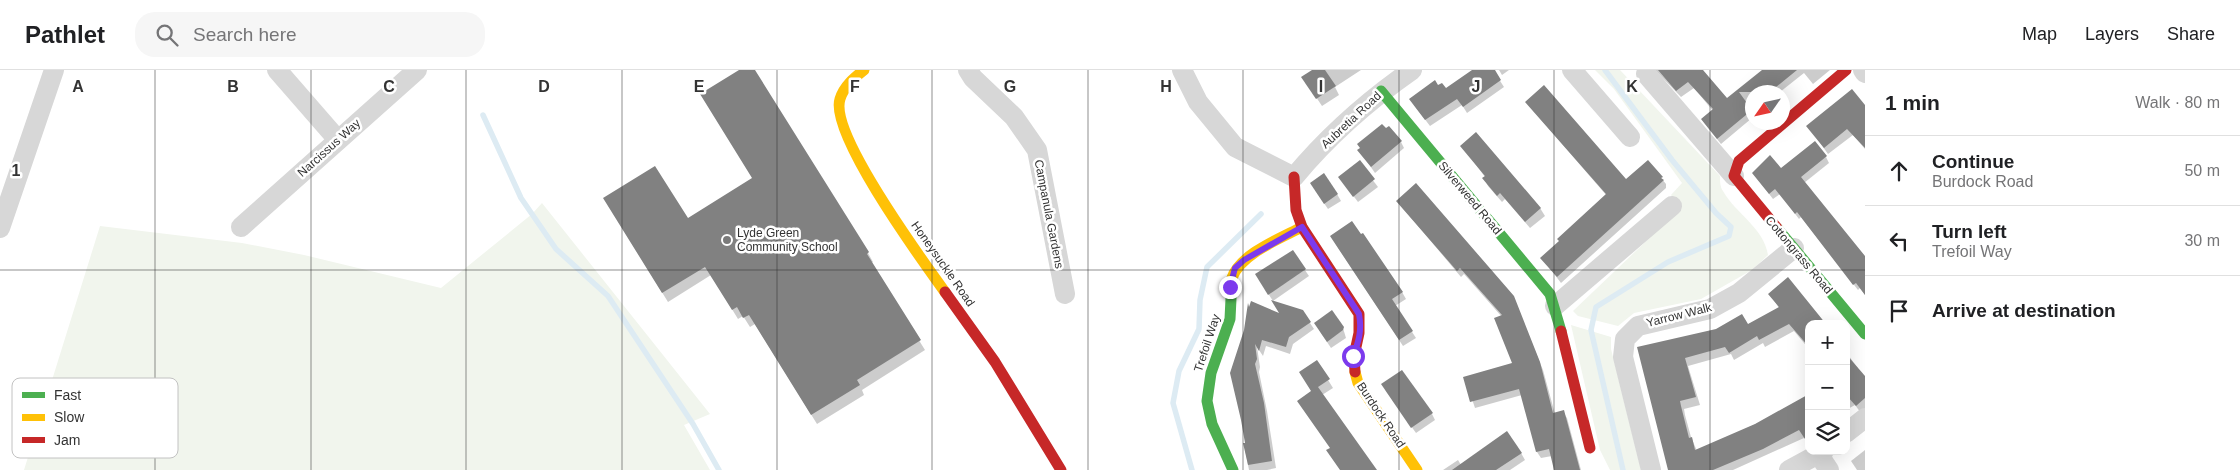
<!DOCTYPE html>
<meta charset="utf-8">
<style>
body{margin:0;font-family:Arial,sans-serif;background:#f6f6f6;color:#202124}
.controls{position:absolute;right:15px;bottom:15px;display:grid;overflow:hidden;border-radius:10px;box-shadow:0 5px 20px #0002}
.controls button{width:45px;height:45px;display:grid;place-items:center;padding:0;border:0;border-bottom:1px solid #e0e0e0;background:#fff;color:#202124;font:25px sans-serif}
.compass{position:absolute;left:1745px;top:15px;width:45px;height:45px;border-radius:50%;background:#fff;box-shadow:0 5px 20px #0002;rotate:236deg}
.stop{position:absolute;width:15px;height:15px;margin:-11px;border:4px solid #7c3aed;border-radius:50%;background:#fff}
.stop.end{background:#7c3aed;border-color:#fff;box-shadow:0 1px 5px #0008}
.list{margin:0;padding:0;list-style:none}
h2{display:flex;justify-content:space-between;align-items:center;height:65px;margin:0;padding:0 20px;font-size:21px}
h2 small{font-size:16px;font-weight:400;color:#757577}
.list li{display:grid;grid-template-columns:32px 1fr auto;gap:15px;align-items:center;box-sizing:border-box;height:70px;padding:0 20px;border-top:1px solid #e0e0e0}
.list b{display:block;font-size:19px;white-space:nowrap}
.list p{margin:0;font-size:16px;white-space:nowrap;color:#757577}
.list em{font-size:16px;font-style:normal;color:#757577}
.icon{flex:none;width:28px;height:28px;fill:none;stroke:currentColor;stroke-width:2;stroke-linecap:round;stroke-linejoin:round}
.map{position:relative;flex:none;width:1865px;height:400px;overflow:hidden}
header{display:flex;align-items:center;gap:30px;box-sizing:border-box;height:70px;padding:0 25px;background:#fff;border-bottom:1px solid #e0e0e0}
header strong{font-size:24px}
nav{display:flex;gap:28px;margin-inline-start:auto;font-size:18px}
.search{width:350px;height:45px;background:#f6f6f6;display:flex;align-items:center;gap:12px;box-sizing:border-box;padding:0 18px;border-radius:20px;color:#757577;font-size:19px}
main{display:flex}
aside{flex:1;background:#fff}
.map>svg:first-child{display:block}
.green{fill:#f1f5ed}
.shadow{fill:#0003}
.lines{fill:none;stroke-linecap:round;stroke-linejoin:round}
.stream{stroke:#ddebf3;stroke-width:5.5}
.building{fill:#818181}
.street{stroke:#d7d7d7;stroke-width:20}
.fast{stroke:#4caf50;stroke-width:11}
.slow{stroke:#ffc107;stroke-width:11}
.jam{stroke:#c62828;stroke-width:11}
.route{stroke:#7c3aed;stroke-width:6}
.grid{fill:none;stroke:#333;stroke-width:1;stroke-opacity:0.55}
.poi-dot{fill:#7a7a7a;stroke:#fff;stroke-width:2}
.labels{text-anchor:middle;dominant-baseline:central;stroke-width:5;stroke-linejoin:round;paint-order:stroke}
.street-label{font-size:12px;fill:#333;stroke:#fff}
.poi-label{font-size:12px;fill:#333;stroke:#fff;text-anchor:start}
.key{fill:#fff;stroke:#c2c2c2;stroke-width:1}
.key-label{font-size:14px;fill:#333}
.grid-label{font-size:16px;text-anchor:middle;font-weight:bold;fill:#333;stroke:#fff;stroke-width:5;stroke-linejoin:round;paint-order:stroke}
</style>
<header>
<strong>Pathlet</strong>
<div class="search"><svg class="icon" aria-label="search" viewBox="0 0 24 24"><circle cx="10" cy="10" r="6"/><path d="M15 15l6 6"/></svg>Search here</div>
<nav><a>Map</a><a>Layers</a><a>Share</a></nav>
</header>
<main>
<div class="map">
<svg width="1865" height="400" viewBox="0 0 1865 400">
<rect width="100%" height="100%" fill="#fff"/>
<g class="green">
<path d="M1595,0h25l100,106c0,5 0,11 3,15 13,23 41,37 45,64l-16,15 -51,29 -67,14 -16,13 -40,-10 -5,-5 108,-103 -10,-13 11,-12 -68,-94z"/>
<path d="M542,133l168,211 -26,11 26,45h-686l76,-244 142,17 62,12 137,33 91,-74z"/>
<path d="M1571,255l40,12v12l30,121h-31l-10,-20z"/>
</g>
<g class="shadow">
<path d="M741,0h13l114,183 5,9 -2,1 54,87 -63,40 2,5 -47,29 -62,-100 -5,3 -7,-11 -5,3 -27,-44 -43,27 -58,-94 77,12 67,-42z"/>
<path d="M1314,0h47l-26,17 4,8 -17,11 -14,-21z"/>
<path d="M1474,0h19l11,17 -37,26 -5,-8 -32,21 -16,-21 24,-18 7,3z"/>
<path d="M1499,0h10l-7,5z"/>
<path d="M1655,0h36l35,30 43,-30h61l-17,14 -9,-11 -24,19h-28v26l-31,26 -19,-24 11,-9 -19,-23 -13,9z"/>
<path d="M1865,37v42l-12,-14 -25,19 -20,-28z"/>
<path d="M1531,38l95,73 22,-19 18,22v4l-105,95 -19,-25 65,-62z"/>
<path d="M1401,72l3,6 -29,25 -16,-23z"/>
<path d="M1462,76l78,62 5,8 -15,12 -25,-29 -3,3 -14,-16 -4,-8 1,-1z"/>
<path d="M1826,87l3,6 -25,20 61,74v38l-5,-7 -2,2 -57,-73 -2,2 -19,-25 -7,5 -20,-26 28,-3z"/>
<path d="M1359,92l19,25 -20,15 -19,-25z"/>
<path d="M1315,120l22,4 4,7 -13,8z"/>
<path d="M1397,131l116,96 30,73 12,44 8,-2 4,6 14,52h-25l-4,-14 -11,2 -4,-6 -15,-57 -47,13 -10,-30 49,-14 -12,-47 -38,-43 -3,3z"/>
<path d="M1335,173l67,49 4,7 -11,7 21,32 -13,8z"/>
<path d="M1292,181l17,25 -36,25 -13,-20z"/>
<path d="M1770,224l39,30v25l-15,-18 -29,16 -2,-4 -29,17 -3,-6 -43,12 12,39 -16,4 1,6 6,22 6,14 81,-37 31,-19 -5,43 -71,32h-63l-32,-122 109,-23 32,-17z"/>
<path d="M1249,238l33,7 20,-4 12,18 -21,15 -3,10 -24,-8 -3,10 -6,-9 3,20 -1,5 8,39 9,57 -9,2h-18l-5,-26h3l-2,-113z"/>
<path d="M1343,258l3,10 -15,10 -12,-18z"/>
<path d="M1846,282l19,26v32l-4,3 -6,-8 -9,5z"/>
<path d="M1317,292l16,26 -11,7 53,75h-34l-10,-21 -19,-57z"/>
<path d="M1386,321l46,23 3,6 -19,13z"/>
<path d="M1865,380v20h-8l-6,-9z"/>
<path d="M1521,383l4,7 -15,10h-67l15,-10 3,5z"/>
</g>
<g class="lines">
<g class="stream">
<path d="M1605,0l67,90 44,53 15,14 -2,9 -61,26 -72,45 -5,23 32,140"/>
<path d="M483,45l38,83 35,51 52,47 85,128 26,46"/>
<path d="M1192,400l-19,-67 6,-32 20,-42 1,-29 7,-33 54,-53"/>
</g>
</g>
<g class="building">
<path d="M739,0h16l114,182 -2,2 54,86 -64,40 3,5 -49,30 -62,-100 -6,3 -6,-11 -5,3 -27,-43 -43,26 -59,-95 52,-32 33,52 64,-40 -52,-84z"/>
<path d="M1312,0h13l11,16 -20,13 -15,-22z"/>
<path d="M1472,0h23l6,10 -38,27 -6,-8 -32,21 -16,-21 26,-19 3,5 4,-2 4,5z"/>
<path d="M1658,0h45l24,28 35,-28h35l-27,22h-31l13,18 -35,29 -16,-20 12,-10 -25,-27 -12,9z"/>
<path d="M1544,15l82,94 22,-19 15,17 -2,1 3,2 -107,97 -17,-19 19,-17 -2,-2 49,-45 -81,-92z"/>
<path d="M1852,19l13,16v43l-18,-19 -23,19 -18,-22z"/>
<path d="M1382,54l4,4 3,-2 13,15 -31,26 -14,-17 3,-2 -3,-4z"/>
<path d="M1476,62l65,76 -16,14 -25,-29 -3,3 -15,-18 3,-2 -25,-30z"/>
<path d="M1815,71l12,15 -26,21 64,79v39l-9,-12 -3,2 -56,-73 -2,2 -20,-25 -6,5 -17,-21 18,-18 11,13z"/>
<path d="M1360,90l15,19 -22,18 -15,-20z"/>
<path d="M1324,103l14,21 -14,10 -14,-21z"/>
<path d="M1416,113l98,113 26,66 13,51 11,-3 16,60h-26l-5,-21 -13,3 -17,-63 -49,13 -7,-25 49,-14 -18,-45 8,-3 -42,-47 -3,3 -61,-70z"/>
<path d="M1352,151l9,13 2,-1 40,59 -11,7 21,32 -14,9 -69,-104z"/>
<path d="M1293,180l13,19 -38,26 -13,-21z"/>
<path d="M1788,207l38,47h-17v23l-20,-23 -30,16 -2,-4 -28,17 -4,-6 -40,11 11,39 -16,4 1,5 8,32 3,-1 3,13 60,-26 54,-30v51l-10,-15 -36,19 -50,21h-45l-31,-123 79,-18 26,-15 6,10 31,-17 -11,-13z"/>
<path d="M1271,230l32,10 8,12 -22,15 -3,10 -24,-7 -3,11 -4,-7 2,15 -2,5 9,39 8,58 -24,4 -5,-22h2l-4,-23 -11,-47 14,-43 4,-27 1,4 2,-6 28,12z"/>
<path d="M1332,240l12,17 -1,3 -16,12 -13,-19z"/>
<path d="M1846,284l19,22v22l-9,8 -10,-11z"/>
<path d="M1317,290l13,19 -12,8 59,83h-37l-14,-20 4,-2 -33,-47 14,-10 -12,-19z"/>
<path d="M1402,300l31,43 -22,15 -30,-44z"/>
<path d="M1507,361l15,22 -26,17h-44z"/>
</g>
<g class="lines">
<g class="street">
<path d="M277,0l61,70"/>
<path d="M968,0l5,8 41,39 23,33 28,144"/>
<path d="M1182,0l16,32 37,45 59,30c34,-41 75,-77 118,-107"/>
<path d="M1572,0l58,67"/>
<path d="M1863,0l2,3"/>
<path d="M1646,4l88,102"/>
<path d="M241,157l176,-157"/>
<path d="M0,158l54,-158"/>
<path d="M1555,236l117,-100"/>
<path d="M1846,363l19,-15"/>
<path d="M1819,385l10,15"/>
<path d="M1651,400l-28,-113 2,-18 13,-13 72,-17 29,-16 55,-45"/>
<path d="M1789,400l35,-19"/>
</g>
<g class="fast">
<path d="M1381,21l169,203 11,37"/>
<path d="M1777,158l88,106"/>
<path d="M1232,208l-2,41 -19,54 -4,28 5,23 21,46"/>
</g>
<g class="slow">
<path d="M864,0c-10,8 -20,16 -24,29 -11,34 82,161 105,193"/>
<path d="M1232,208c8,-24 49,-40 70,-51"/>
<path d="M1355,302l3,11 59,87"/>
</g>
<g class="jam">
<path d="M1294,107l2,33 6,17 57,87v19l-5,23 1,16"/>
<path d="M1777,158l-43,-52 5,-15 107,-91"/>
<path d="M945,222l50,70 66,108"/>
<path d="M1561,261l29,117"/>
</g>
</g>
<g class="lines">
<path class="route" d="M1230,217l5,-19 9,-8 58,-33 57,87c3,16 0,27 -6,42"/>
</g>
<path class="grid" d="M155,0v400M311,0v400M466,0v400M622,0v400M777,0v400M932,0v400M1088,0v400M1243,0v400M1399,0v400M1554,0v400M1710,0v400M0,200h1865"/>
<circle class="poi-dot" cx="727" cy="170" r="5"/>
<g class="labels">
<g class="street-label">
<text transform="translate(1351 50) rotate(-43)">Aubretia Road</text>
<text transform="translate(329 78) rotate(-42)">Narcissus Way</text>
<text transform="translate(1470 128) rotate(50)">Silverweed Road</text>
<text transform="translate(1049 144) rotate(79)">Campanula Gardens</text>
<text transform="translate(1799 185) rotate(50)">Cottongrass Road</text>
<text transform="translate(943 194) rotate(55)">Honeysuckle Road</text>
<text transform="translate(1679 245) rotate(-14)">Yarrow Walk</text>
<text transform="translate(1207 273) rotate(-72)">Trefoil Way</text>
<text transform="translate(1381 345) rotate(56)">Burdock Road</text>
</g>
<g class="poi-label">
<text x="737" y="163">Lyde Green<tspan x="737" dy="14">Community School</tspan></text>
</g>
</g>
<rect x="12" y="308" width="166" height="80" rx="8" class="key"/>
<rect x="22" y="322" width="23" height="6" fill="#4caf50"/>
<rect x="22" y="344" width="23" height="7" fill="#ffc107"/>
<rect x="22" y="367" width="23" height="6" fill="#c62828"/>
<g class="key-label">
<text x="54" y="330">Fast</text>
<text x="54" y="352">Slow</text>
<text x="54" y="375">Jam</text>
</g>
<g class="grid-label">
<text x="78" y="22">A</text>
<text x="233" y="22">B</text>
<text x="389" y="22">C</text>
<text x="544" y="22">D</text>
<text x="699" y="22">E</text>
<text x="855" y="22">F</text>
<text x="1010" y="22">G</text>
<text x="1166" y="22">H</text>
<text x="1321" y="22">I</text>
<text x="1476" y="22">J</text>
<text x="1632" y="22">K</text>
<text x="16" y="106">1</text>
</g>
</svg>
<div class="controls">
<button>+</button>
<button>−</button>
<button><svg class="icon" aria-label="layers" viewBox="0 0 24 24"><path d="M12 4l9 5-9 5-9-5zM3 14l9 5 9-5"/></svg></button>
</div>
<svg class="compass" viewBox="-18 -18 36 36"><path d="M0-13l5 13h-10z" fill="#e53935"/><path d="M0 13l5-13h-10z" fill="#757577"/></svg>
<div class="stop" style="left:1353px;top:286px"></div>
<div class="stop end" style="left:1230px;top:217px"></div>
</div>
<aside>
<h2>1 min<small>Walk · 80 m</small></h2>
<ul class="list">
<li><svg class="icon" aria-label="ahead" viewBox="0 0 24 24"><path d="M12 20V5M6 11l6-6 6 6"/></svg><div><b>Continue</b><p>Burdock Road</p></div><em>50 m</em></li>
<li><svg class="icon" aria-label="left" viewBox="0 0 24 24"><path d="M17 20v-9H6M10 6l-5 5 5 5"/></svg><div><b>Turn left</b><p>Trefoil Way</p></div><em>30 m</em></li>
<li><svg class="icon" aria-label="arrive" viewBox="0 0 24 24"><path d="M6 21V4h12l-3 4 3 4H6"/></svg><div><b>Arrive at destination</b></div></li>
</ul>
</aside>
</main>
